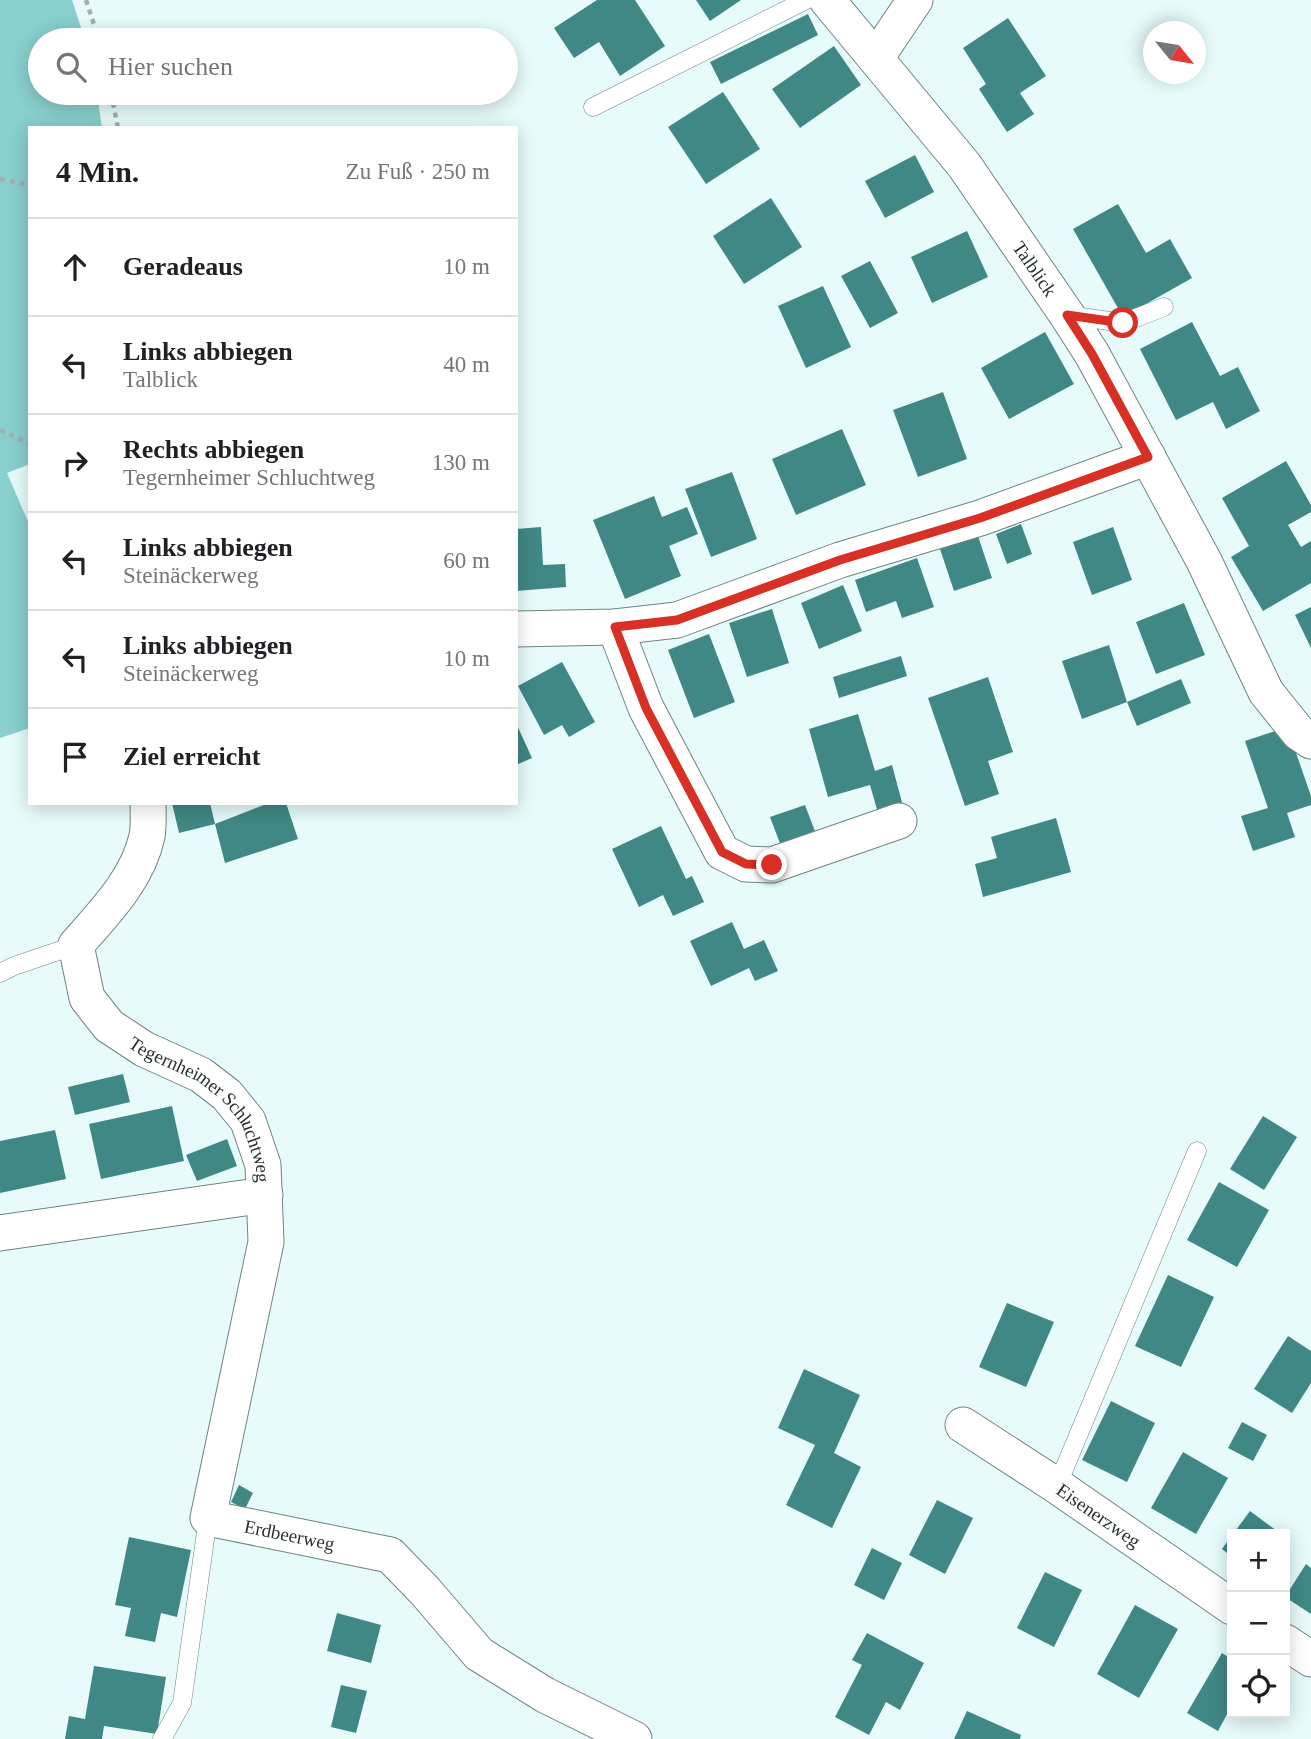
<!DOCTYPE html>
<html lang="de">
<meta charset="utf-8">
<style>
body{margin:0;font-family:"Times New Roman",serif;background:#f2f2f2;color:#202124}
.controls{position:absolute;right:21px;bottom:21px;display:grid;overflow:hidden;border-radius:0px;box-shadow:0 4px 18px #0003}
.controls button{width:63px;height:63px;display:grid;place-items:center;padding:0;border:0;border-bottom:2px solid #e0e0e0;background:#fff;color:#202124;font:35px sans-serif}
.compass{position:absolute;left:1143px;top:21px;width:63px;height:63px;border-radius:50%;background:#fff;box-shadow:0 4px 18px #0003;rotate:120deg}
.stop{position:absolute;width:21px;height:21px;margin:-16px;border:5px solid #d93025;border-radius:50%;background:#fff}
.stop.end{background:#d93025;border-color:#fff;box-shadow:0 2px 7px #0008}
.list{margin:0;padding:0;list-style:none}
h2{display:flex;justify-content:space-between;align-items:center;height:91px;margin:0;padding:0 28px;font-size:30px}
h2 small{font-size:23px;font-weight:400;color:#757577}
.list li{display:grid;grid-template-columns:46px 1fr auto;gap:21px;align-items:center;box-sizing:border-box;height:98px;padding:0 28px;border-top:2px solid #e0e0e0}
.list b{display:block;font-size:26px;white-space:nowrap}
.list p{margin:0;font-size:23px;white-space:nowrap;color:#757577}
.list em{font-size:23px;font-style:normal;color:#757577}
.icon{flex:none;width:38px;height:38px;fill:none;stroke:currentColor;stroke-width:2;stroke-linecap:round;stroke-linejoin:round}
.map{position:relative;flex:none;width:1311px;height:1739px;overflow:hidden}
.search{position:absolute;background:#fff;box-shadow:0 4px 18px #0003;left:28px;top:28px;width:490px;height:77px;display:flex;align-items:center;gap:18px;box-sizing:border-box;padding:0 24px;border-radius:38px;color:#757577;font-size:26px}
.panel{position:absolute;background:#fff;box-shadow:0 4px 18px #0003;left:28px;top:126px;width:490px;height:679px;border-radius:0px}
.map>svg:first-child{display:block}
.forest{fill:#88cfcd}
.building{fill:#408886}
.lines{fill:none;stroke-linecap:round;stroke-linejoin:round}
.service-casing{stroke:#718383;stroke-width:19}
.minor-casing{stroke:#718383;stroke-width:37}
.path{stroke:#9fafae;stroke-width:4.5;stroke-dasharray:5 5;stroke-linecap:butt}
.service{stroke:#fff;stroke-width:18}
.minor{stroke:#fff;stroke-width:35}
.route{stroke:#d93025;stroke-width:9}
.labels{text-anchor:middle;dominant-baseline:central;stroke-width:7;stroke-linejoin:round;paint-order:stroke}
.street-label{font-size:19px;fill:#2a3231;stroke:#fff}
</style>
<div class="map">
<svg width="1311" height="1739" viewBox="0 0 1311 1739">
<rect width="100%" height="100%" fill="#e6fbfa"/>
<path class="forest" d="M0,0h72l13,40h-45v53h57l5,35h-72v336l-23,9 23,53v202l-30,10z"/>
<g class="building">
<path d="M597,0h38l30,46 -45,30 -21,-34 -25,16 -20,-30z"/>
<path d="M696,0h45l-31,21z"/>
<path d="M808,14l10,21 -97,49 -11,-22z"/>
<path d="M1008,18l38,58 -26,17 14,21 -27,18 -28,-43 7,-5 -23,-36z"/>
<path d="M834,46l27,39 -61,43 -28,-39z"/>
<path d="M723,92l37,57 -54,35 -38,-57z"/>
<path d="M915,155l19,37 -49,26 -20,-37z"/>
<path d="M771,198l31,49 -58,37 -31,-48z"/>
<path d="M1118,204l28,49 24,-14 22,39 -69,39 -50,-88z"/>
<path d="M967,231l21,46 -56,26 -21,-46z"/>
<path d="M870,261l28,52 -28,15 -29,-52z"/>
<path d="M823,286l28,61 -45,21 -28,-62z"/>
<path d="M1192,322l28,54 18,-9 22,44 -34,18 -13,-27 -37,18 -36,-71z"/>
<path d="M1045,332l29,52 -65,35 -28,-51z"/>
<path d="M943,392l24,67 -49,18 -25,-67z"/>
<path d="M842,429l24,56 -70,30 -24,-56z"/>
<path d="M1286,461l25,44v7l-23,13 13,22 10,-6v42l-48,28 -32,-54 18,-11 -27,-48z"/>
<path d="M732,472l25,67 -46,18 -26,-68z"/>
<path d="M654,496l8,21 25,-10 11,27 -29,12 12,30 -56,23 -32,-79z"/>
<path d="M1021,524l11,30 -25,10 -11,-30z"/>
<path d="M541,527l2,38 22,-1 1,23 -50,4v-62z"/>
<path d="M1113,527l19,53 -40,15 -19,-53z"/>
<path d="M978,536l14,42 -38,13 -14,-42z"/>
<path d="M917,558l17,49 -32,11 -6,-17 -30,11 -11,-32z"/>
<path d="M843,585l19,46 -43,18 -18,-46z"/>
<path d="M1184,603l21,52 -49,19 -20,-52z"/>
<path d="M1311,607v41l-16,-33z"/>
<path d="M772,609l17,54 -42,14 -18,-54z"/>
<path d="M709,634l26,68 -41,16 -26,-68z"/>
<path d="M1109,645l18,57 54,-23 10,24 -54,23 -10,-24 -45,17 -20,-58z"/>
<path d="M901,656l6,20 -68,22 -6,-21z"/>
<path d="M562,662l33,60 -26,15 -7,-12 -18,10 -26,-49z"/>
<path d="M988,677l25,75 -25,9 11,33 -34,12 -37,-108z"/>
<path d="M858,714l17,57 17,-6 11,41 -25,7 -8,-28 -42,12 -19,-68z"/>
<path d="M516,723l16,35 -16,7z"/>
<path d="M1287,727l24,69v9l-24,8 8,24 -42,14 -12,-35 27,-8 -23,-67z"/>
<path d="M172,803h38l5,21 -36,9z"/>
<path d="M269,803h17l12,36 -73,24 -10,-39z"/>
<path d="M805,805l11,29 -35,12 -11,-29z"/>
<path d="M1056,818l15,54 -88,25 -8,-33 22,-6 -6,-21z"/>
<path d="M661,826l25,53 6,-3 12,26 -31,14 -10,-21 -24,12 -27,-58z"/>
<path d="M732,922l12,27 20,-9 14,31 -23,10 -6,-13 -38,18 -21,-45z"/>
<path d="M123,1074l7,28 -55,13 -7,-28z"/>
<path d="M172,1106l12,55 -83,18 -12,-55z"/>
<path d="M1263,1116l34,21 -33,53 -34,-21z"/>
<path d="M55,1130l11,49 -66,14v-52z"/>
<path d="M227,1139l10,27 -40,15 -11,-26z"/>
<path d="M1219,1182l50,28 -32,57 -50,-27z"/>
<path d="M1168,1275l46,22 -33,70 -46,-21z"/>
<path d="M1007,1303l47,19 -28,65 -47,-20z"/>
<path d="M1288,1336l23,15v32l-19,30 -38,-24z"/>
<path d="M804,1369l56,26 -26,58 27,14 -29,61 -46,-23 29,-60 -37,-17z"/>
<path d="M1111,1401l44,22 -28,59 -45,-22z"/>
<path d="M1242,1422l25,13 -14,26 -25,-13z"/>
<path d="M1183,1452l45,26 -32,56 -45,-26z"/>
<path d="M239,1485l14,8 -8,16 -14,-7z"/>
<path d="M937,1500l36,18 -28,56 -36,-19z"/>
<path d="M1250,1511l31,23h-48z"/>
<path d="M1232,1535v22l-10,-8z"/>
<path d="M129,1537l62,13 -14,67 -16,-4 -6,29 -30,-6 6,-28 -16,-3z"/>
<path d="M872,1548l30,15 -18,37 -30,-15z"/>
<path d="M1306,1564l5,4v46l-26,-17z"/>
<path d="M1045,1572l37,18 -28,57 -37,-19z"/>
<path d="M1135,1605l43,24 -39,69 -42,-24z"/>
<path d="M337,1613l44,12 -10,38 -44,-12z"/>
<path d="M867,1633l57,30 -24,47 -14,-8 -17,33 -34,-18 27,-52 -10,-5z"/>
<path d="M1222,1653l10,6v46l-14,26 -31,-18z"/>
<path d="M94,1666l72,11 -9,57 -53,-8 -2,13h-37l4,-23 16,3z"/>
<path d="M341,1685l26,6 -11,42 -25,-6z"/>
<path d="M967,1711l54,24 -1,4h-66z"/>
</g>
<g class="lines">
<defs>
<g id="service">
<path d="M593,107l213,-107"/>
<path d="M1067,315l56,8 41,-16"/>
<path d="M0,973l14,-7 62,-21"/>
<path d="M1057,1486l140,-335"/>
<path d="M162,1739l20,-36 26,-185"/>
</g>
<g id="minor">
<path id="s1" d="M827,0l137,165 103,150 25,39 112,207 62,131 33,41 12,8"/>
<path d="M876,58l39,-58"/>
<path d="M615,627l31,81 76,144 24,12 26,1 127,-44"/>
<path d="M516,629l99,-2 62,-7 163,-60 140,-42 168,-61"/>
<path id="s2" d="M148,803c0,11 1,23 -1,33 -9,43 -43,77 -71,109l11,53 22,28 35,23 57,26 26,20 21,26 15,44 3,77 -58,276 182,37 35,36 54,63 66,41 89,44"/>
<path d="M0,1233l265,-38"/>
<path id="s3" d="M963,1425l94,61 175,121"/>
<path d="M1285,1642l26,17"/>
</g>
</defs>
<use href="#service" class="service-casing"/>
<use href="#minor" class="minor-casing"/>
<g class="path">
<path d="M86,0l13,40"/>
<path d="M111,93l7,35"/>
<path d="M0,179l30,6"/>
<path d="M0,430l30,14"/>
</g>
<use href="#service" class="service"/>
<use href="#minor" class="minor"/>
</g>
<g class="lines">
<path class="route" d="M772,865l-26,-1 -24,-12 -76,-144 -31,-81 62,-7 163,-60 140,-42 168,-61 -56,-103 -25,-39 56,8"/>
</g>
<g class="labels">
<g class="street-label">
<text stroke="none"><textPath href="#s1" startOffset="340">Talblick</textPath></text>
<text stroke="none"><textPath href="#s2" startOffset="385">Tegernheimer Schluchtweg</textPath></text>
<text stroke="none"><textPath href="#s3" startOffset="163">Eisenerzweg</textPath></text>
<text stroke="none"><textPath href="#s2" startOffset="914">Erdbeerweg</textPath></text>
</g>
</g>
</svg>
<div class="controls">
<button>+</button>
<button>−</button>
<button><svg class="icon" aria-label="locate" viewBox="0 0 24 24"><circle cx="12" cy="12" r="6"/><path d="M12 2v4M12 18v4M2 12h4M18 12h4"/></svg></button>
</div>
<svg class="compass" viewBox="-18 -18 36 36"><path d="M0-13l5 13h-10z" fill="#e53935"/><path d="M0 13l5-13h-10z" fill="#757577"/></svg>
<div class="stop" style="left:1123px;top:323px"></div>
<div class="stop end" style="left:772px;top:865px"></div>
<div class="search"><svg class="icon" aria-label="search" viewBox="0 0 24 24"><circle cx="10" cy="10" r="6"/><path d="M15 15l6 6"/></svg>Hier suchen</div>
<section class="panel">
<h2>4 Min.<small>Zu Fuß · 250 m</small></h2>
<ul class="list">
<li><svg class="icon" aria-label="ahead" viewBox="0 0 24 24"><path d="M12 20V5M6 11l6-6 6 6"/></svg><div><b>Geradeaus</b></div><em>10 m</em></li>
<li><svg class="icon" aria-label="left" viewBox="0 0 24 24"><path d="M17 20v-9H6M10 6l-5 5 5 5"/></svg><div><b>Links abbiegen</b><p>Talblick</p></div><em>40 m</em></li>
<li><svg class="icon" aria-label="right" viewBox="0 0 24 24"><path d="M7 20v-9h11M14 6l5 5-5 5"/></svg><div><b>Rechts abbiegen</b><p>Tegernheimer Schluchtweg</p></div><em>130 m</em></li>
<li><svg class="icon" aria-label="left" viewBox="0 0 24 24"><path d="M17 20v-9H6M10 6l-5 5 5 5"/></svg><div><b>Links abbiegen</b><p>Steinäckerweg</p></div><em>60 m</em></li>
<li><svg class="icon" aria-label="left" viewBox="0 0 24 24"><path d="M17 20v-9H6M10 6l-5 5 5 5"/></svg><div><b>Links abbiegen</b><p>Steinäckerweg</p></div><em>10 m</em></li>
<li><svg class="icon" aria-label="arrive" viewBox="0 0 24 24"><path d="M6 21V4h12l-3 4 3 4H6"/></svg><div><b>Ziel erreicht</b></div></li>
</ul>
</section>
</div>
